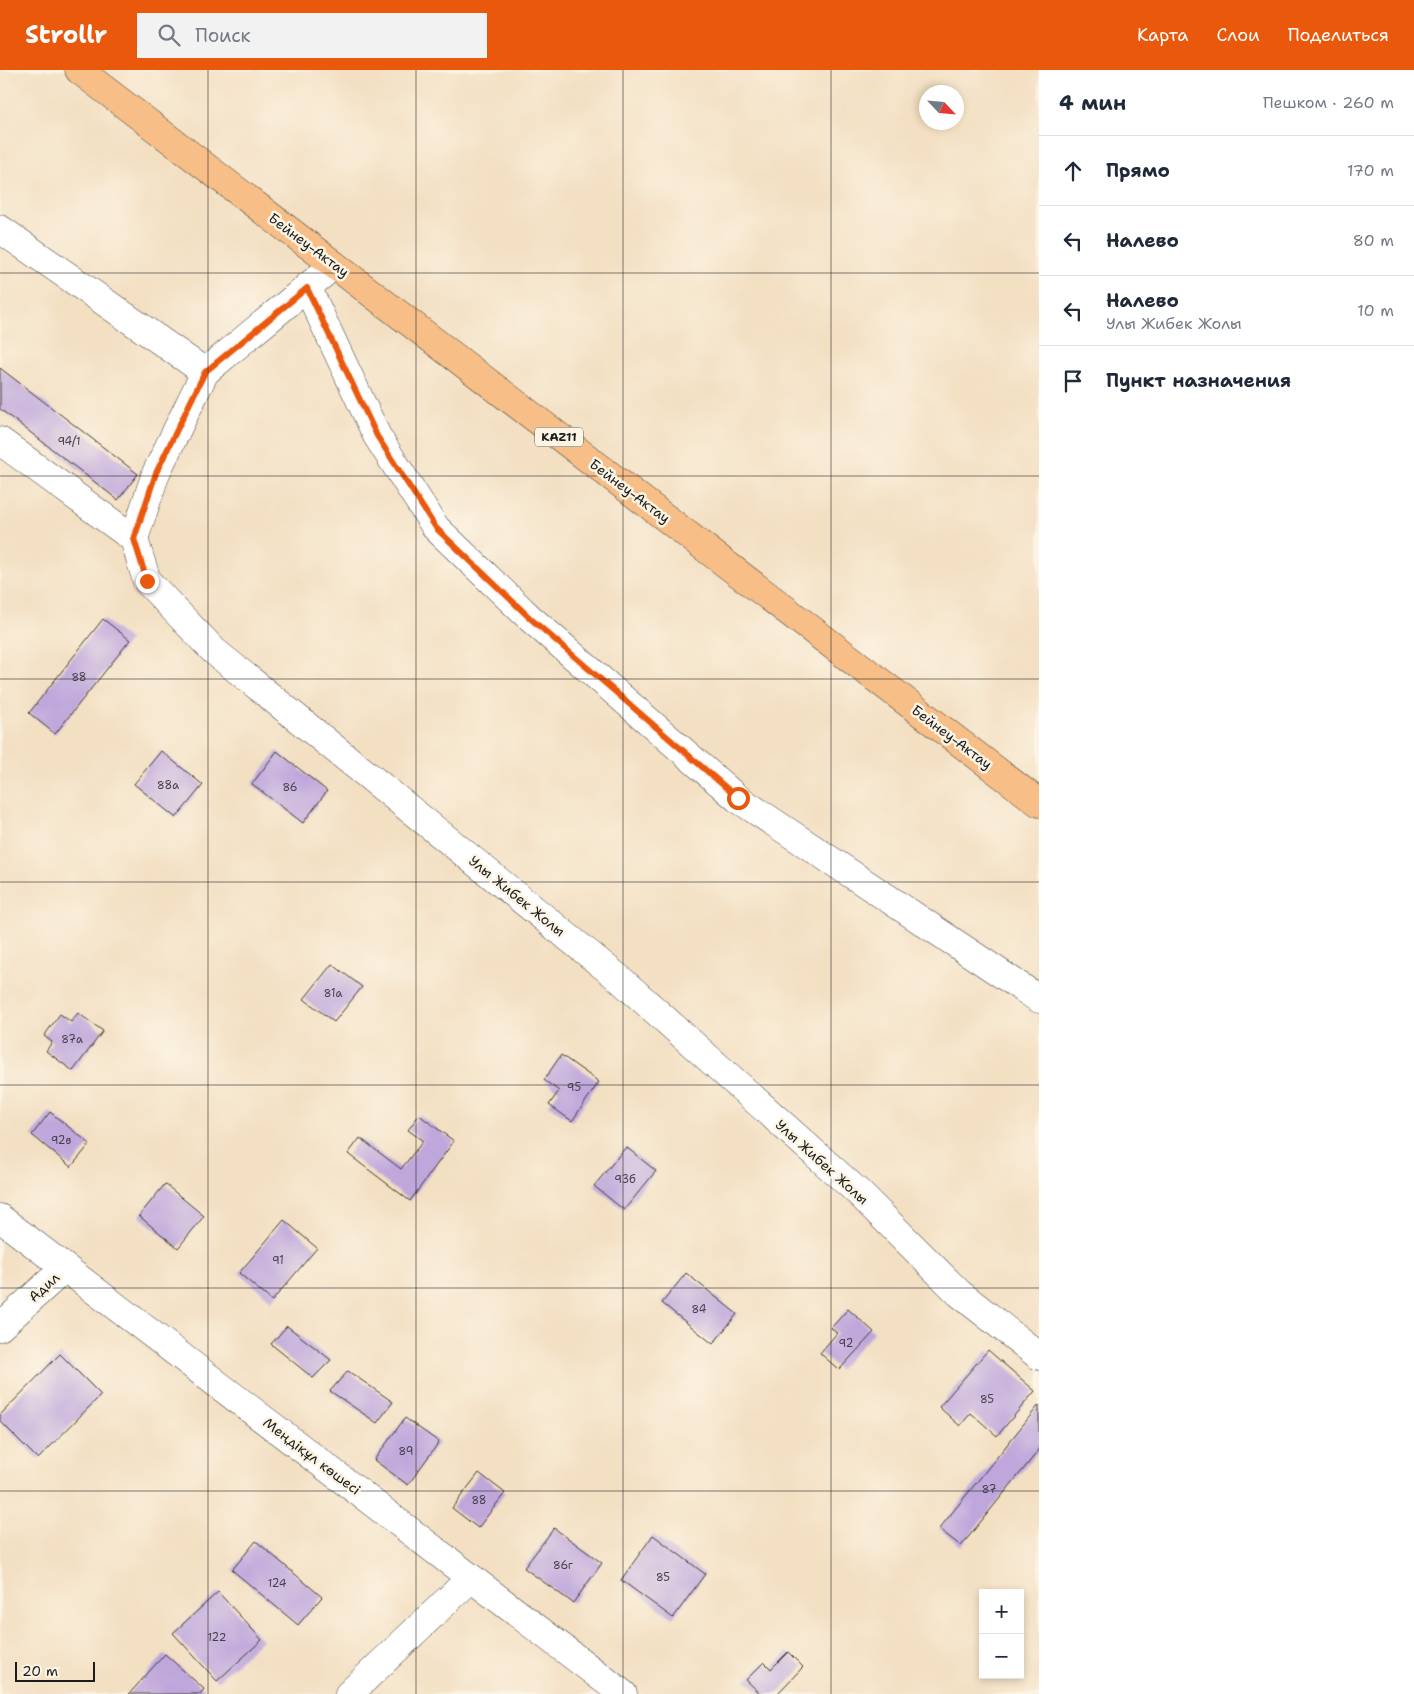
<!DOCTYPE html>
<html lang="ru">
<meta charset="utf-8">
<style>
body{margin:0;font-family:"Shantell Sans",sans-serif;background:#f2f2f3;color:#1f2937}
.controls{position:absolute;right:15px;bottom:15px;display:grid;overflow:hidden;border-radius:0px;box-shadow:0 2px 8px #0003}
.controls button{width:45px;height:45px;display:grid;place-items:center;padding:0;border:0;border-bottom:1px solid #e0e1e3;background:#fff;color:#1f2937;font:25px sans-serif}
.compass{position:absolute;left:919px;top:15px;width:45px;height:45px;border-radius:50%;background:#fff;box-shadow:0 2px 8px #0003;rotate:116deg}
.scale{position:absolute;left:15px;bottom:12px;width:80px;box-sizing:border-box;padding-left:5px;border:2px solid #1c1c1c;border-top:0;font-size:14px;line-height:18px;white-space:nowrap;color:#1c1c1c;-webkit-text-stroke:4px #fcf5e5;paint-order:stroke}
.stop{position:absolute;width:15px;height:15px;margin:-11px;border:4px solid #ea580c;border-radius:50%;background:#fff}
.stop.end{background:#ea580c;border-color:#fff;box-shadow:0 1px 5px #0008}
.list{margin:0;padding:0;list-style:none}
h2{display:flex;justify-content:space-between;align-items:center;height:65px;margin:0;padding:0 20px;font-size:21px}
h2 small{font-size:16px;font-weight:400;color:#747a83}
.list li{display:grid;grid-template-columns:32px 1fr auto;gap:15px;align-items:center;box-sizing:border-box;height:70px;padding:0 20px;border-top:1px solid #e0e1e3}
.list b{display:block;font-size:19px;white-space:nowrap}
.list p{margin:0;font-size:16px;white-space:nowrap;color:#747a83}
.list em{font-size:16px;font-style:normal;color:#747a83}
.icon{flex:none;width:28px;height:28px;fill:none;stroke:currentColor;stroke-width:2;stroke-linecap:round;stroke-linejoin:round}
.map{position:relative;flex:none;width:1039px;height:1624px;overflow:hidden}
header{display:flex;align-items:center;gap:30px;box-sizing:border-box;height:70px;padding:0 25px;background:#ea580c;color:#fff}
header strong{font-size:24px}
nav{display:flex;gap:28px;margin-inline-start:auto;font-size:18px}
.search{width:350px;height:45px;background:#f2f2f3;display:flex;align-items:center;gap:12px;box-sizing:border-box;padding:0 18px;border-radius:0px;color:#747a83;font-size:19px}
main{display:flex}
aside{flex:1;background:#fff}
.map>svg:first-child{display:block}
.building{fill:#bfa7dc}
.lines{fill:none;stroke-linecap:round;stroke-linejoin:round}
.minor-casing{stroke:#3c3935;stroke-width:29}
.highway-casing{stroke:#3c3935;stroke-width:29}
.minor{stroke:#fff;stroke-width:28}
.highway{stroke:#f7be87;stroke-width:28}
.route{stroke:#ea580c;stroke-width:6}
.grid{fill:none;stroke:#1c1c1c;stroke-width:1;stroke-opacity:0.55}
.labels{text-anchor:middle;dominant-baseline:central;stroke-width:5;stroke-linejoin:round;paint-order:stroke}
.number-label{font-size:11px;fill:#453f4c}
.shield{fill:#fcf5e5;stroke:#5f5d58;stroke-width:1}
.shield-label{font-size:12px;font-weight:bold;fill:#1c1c1c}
.street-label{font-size:14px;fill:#1c1c1c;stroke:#fcf5e5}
</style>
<header>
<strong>Strollr</strong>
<div class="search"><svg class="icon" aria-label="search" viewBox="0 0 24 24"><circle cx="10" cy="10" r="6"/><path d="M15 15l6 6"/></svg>Поиск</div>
<nav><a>Карта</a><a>Слои</a><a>Поделиться</a></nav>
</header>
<main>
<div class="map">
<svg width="1039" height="1624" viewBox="0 0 1039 1624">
<rect width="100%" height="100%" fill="#fcf5e5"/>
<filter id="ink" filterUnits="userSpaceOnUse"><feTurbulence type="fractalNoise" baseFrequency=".02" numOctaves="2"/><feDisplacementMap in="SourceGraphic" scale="10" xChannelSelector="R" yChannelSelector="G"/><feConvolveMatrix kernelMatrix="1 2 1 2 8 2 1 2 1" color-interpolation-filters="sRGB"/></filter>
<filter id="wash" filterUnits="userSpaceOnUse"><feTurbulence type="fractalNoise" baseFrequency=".0096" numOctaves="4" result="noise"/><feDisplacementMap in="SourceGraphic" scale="20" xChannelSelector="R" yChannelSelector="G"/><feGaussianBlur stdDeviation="1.12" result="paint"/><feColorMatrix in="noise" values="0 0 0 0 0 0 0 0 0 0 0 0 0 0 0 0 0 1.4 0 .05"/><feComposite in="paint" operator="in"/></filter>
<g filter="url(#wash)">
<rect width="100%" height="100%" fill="#f3dfc2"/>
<g id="blocks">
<g class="building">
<path d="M0,298l138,106 -20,26 -118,-91z"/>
<path d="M103,549l27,21 -75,94 -26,-21z"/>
<path d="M161,681l42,34 -27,33 -42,-34z"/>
<path d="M277,681l50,40 -24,32 -51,-39z"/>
<path d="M332,894l30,23 -28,35 -30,-23z"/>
<path d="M78,943l25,18 -30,40 -27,-20 6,-9 -8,-6 16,-22 11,8z"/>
<path d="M561,985l38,27 -27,39 -23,-16 10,-14 -15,-11z"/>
<path d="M50,1042l40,32 -19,23 -39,-32z"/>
<path d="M419,1045l35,26 -44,60 -62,-47 12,-16 41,31 22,-28 -15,-11z"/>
<path d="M626,1077l30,24 -32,39 -30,-24z"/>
<path d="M165,1114l39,32 -26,32 -39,-32z"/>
<path d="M284,1150l33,28 -45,53 -33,-28z"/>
<path d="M686,1203l51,41 -24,30 -51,-41z"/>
<path d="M848,1239l26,23 -35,38 -19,-17 17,-20 -6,-5z"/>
<path d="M287,1256l44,34 -18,18 -42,-34z"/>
<path d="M988,1280l47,41 -38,45 -26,-23 -11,13 -21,-19z"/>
<path d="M60,1284l41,41 -63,64 -38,-38v-6z"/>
<path d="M348,1301l45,31 -16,21 -47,-32z"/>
<path d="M1039,1335v45l-78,96 -22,-17z"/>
<path d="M405,1348l34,24 -31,43 -34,-25z"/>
<path d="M479,1403l26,20 -27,35 -26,-20z"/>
<path d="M554,1458l48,35 -29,40 -49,-35z"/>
<path d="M653,1465l52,39 -32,44 -52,-38z"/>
<path d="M256,1471l66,56 -24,28 -66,-55z"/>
<path d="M218,1522l44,48 -45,41 -44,-48z"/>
<path d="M788,1582l15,15 -26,27h-16l-15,-14 18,-18 7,7z"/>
<path d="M165,1584l39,35 -4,5h-71z"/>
</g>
</g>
</g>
<g filter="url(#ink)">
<use href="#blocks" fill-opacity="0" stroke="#3c3935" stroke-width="1"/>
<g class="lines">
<defs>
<g id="minor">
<path d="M0,159l205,143"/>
<path d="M307,217l70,149 59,92 95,91 206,179 302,201"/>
<path d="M0,371l134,98 13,42 67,70 407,329 238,213 100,100 80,63"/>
<path d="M134,469l22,-66 49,-101 129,-107"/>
<path d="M0,1148l623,476"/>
<path d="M0,1257l65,-59"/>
<path d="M349,1624l122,-116"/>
</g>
<path id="highway" d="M79,0l960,733"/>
</defs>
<use href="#minor" class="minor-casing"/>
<use href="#highway" class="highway-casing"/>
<use href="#minor" class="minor"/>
<use href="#highway" class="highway"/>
</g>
</g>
<g class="lines" filter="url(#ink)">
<path class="route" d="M147,511l-13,-42 22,-66 49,-101 102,-84 70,148 59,92 95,91 207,179"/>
</g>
<path class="grid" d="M208,0v1624M416,0v1624M623,0v1624M831,0v1624M0,203h1039M0,406h1039M0,609h1039M0,812h1039M0,1015h1039M0,1218h1039M0,1421h1039"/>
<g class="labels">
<g class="number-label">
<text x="69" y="371">94/1</text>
<text x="79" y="607">88</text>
<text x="168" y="715">88а</text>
<text x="290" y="717">86</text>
<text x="333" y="923">81а</text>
<text x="72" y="969">87а</text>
<text x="574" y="1017">95</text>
<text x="61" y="1070">92в</text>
<text x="625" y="1109">93б</text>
<text x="278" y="1190">91</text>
<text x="699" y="1239">84</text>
<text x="846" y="1273">92</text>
<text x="987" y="1329">85</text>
<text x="406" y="1381">89</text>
<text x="989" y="1419">87</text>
<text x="479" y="1430">88</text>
<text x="563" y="1495">86г</text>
<text x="663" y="1507">85</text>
<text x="277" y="1513">124</text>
<text x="217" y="1567">122</text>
</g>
<rect class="shield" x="535" y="357.5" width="48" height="19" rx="4"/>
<g class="shield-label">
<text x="559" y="367">KAZ11</text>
</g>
<g class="street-label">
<text transform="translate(309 175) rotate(37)">Бейнеу-Актау</text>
<text transform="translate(630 421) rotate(37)">Бейнеу-Актау</text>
<text transform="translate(952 667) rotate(37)">Бейнеу-Актау</text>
<text transform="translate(517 826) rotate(39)">Улы Жибек Жолы</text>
<text transform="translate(822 1092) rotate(42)">Улы Жибек Жолы</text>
<text transform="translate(44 1217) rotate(-42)">Адил</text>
<text transform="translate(312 1386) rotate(37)">Меңдіқұл көшесі</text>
</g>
</g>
</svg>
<div class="controls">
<button>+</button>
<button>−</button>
</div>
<svg class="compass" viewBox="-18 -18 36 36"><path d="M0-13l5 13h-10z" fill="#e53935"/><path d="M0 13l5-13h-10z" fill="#747a83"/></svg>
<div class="scale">20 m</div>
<div class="stop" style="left:738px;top:728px"></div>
<div class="stop end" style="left:147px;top:511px"></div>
</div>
<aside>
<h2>4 мин<small>Пешком · 260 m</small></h2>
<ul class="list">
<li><svg class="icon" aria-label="ahead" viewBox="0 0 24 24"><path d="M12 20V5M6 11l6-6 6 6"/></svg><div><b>Прямо</b></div><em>170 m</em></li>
<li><svg class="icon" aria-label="left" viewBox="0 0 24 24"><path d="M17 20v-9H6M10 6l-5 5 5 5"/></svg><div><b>Налево</b></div><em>80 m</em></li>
<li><svg class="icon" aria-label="left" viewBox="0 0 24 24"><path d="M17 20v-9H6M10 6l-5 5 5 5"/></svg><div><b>Налево</b><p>Улы Жибек Жолы</p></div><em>10 m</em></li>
<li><svg class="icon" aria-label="arrive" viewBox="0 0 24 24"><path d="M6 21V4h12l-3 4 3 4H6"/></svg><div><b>Пункт назначения</b></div></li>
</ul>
</aside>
</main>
